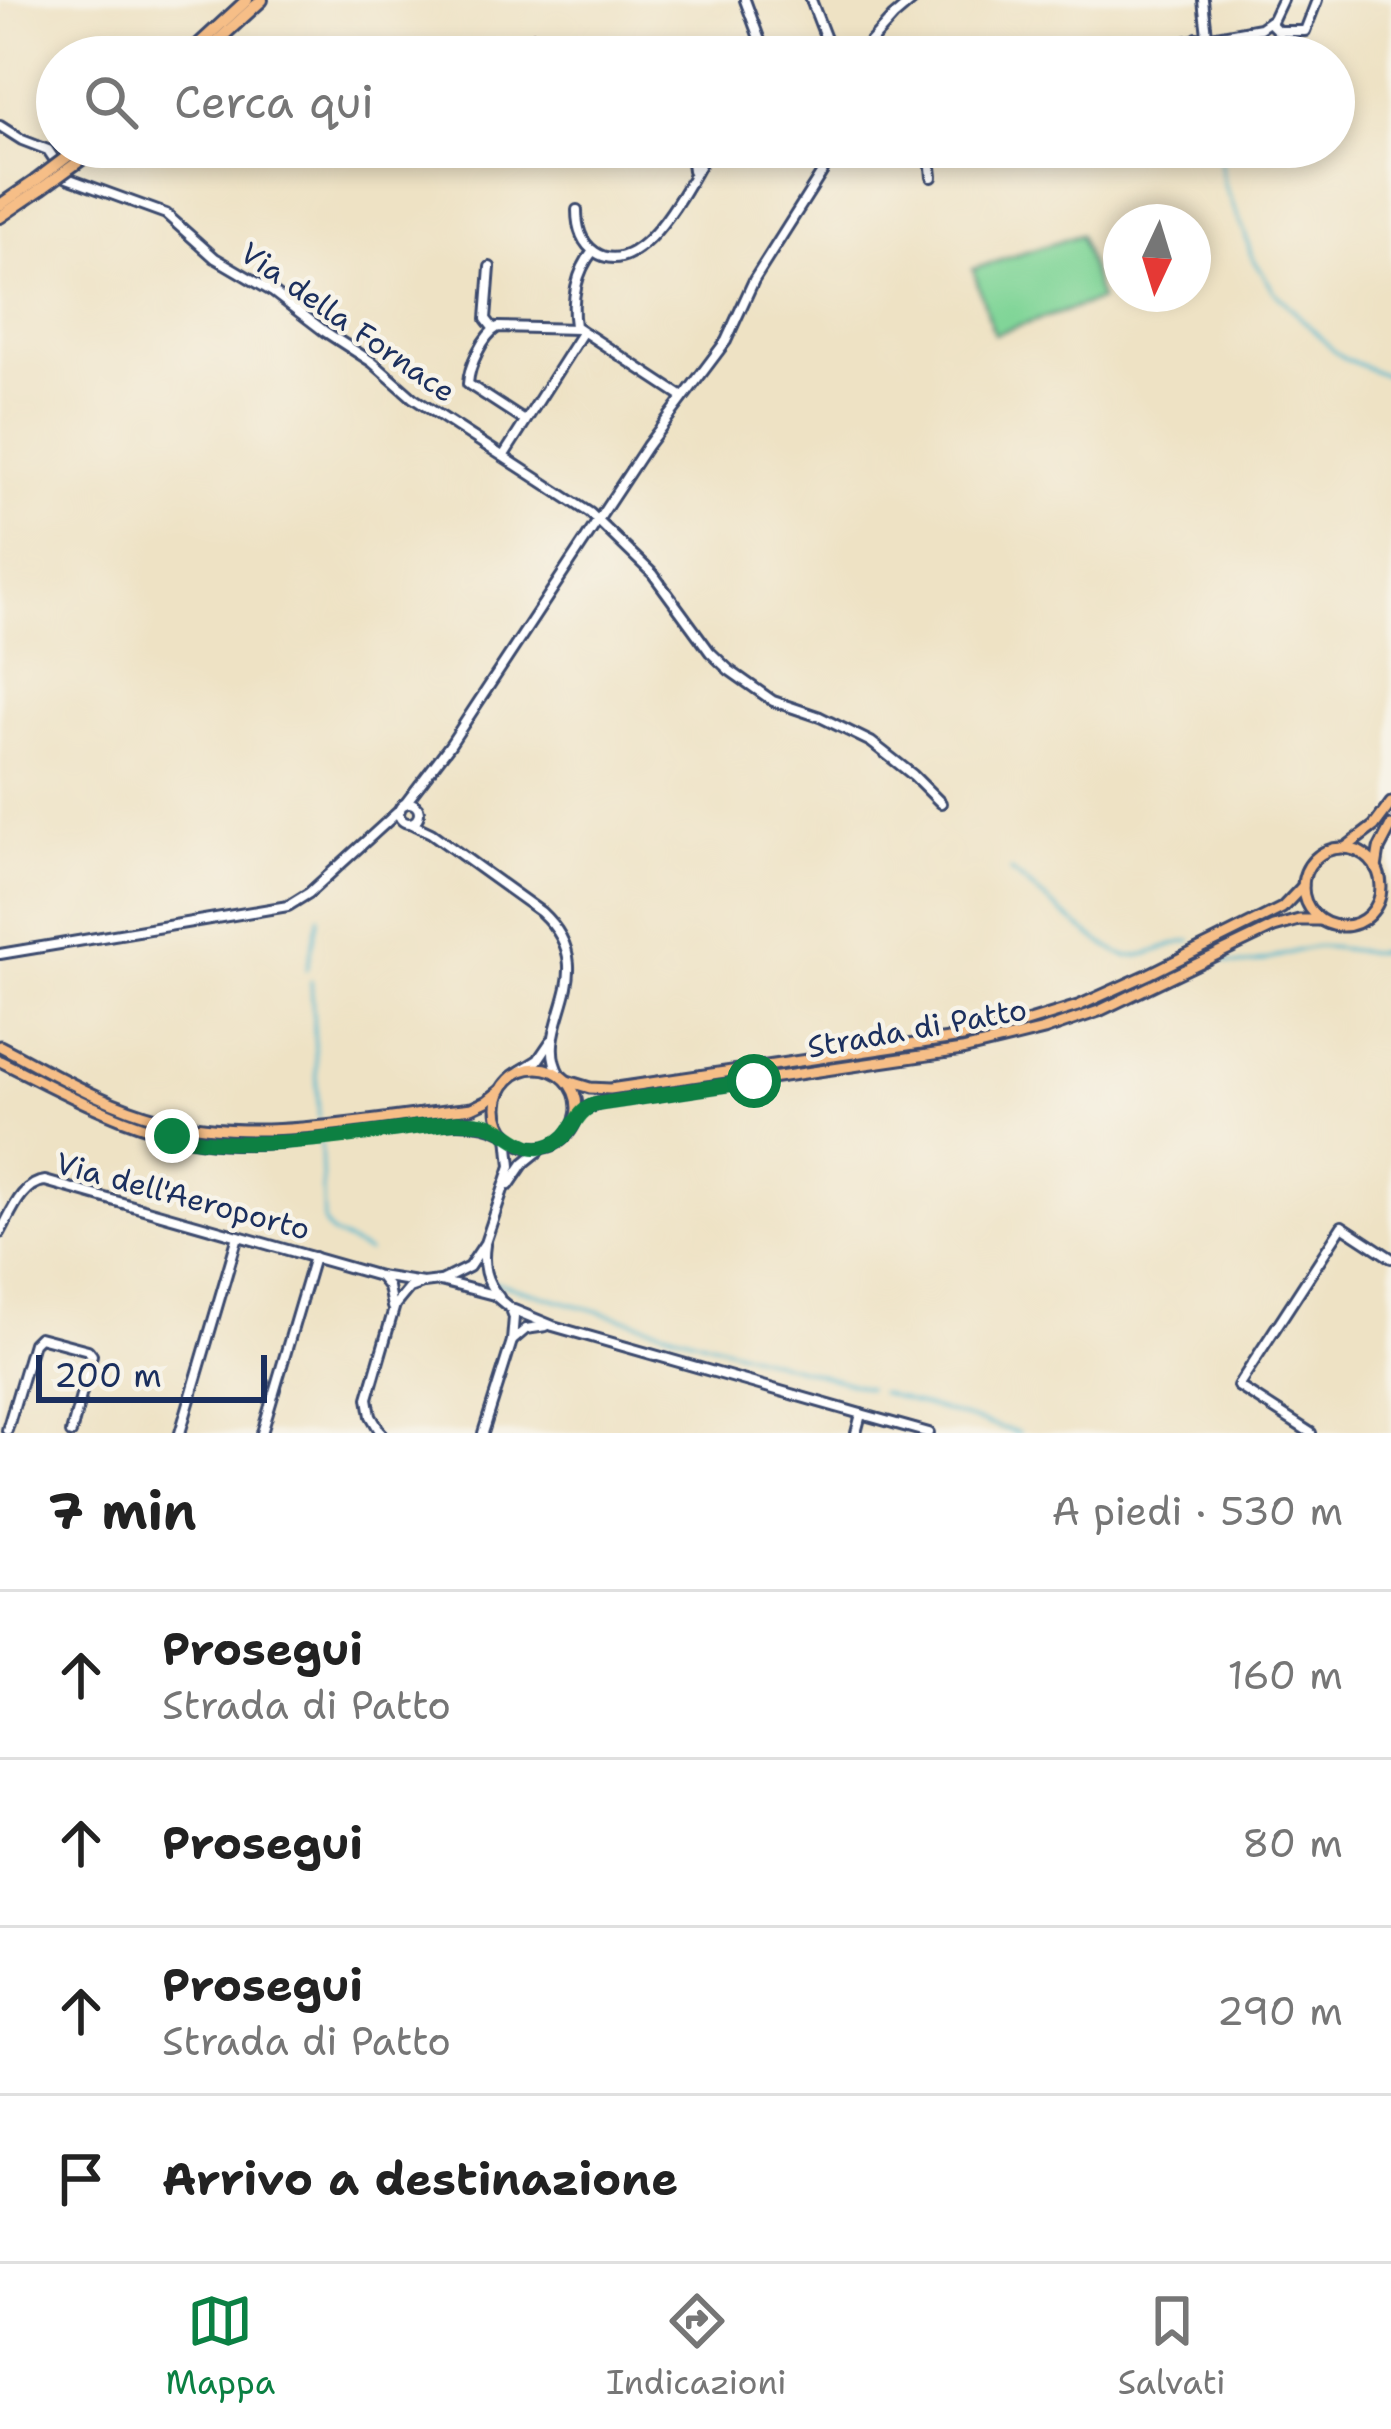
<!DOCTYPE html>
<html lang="it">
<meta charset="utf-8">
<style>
body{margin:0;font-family:"Shantell Sans",sans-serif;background:#f6f6f6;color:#222}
.compass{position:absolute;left:1103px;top:204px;width:108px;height:108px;border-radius:50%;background:#fff;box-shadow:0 6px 18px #0003;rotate:184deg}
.scale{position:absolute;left:36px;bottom:30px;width:231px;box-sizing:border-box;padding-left:12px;border:6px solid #1b2f5e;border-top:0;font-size:33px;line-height:42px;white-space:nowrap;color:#1b2f5e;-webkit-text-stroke:9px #f7f3e8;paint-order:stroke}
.stop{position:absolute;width:36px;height:36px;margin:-27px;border:9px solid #0b8043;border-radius:50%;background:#fff}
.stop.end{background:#0b8043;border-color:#fff;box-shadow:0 3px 12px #0008}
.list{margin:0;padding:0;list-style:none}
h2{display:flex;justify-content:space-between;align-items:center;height:156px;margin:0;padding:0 48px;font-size:51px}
h2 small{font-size:39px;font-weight:400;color:#767676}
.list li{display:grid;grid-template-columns:78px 1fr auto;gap:36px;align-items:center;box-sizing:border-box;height:168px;padding:0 48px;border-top:3px solid #e0e0e0}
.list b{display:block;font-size:45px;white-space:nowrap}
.list p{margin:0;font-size:39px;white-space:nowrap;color:#767676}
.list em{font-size:39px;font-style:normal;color:#767676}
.icon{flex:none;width:66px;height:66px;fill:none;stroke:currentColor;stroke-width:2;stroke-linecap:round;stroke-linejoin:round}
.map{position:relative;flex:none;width:1391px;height:1433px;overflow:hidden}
.search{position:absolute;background:#fff;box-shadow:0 6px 18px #0003;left:36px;right:36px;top:36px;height:132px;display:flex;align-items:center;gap:30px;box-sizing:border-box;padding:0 42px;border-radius:66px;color:#767676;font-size:45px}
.sheet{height:828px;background:#fff}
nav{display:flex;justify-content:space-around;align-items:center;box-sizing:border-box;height:168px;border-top:3px solid #e0e0e0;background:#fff;font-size:33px;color:#767676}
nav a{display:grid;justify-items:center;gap:6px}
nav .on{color:#0b8043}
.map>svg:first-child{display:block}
.green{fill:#81d598;stroke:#4e827b;stroke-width:3}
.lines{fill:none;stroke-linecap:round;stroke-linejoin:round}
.stream{stroke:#50b6ce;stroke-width:3}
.minor-casing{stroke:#3b4a6d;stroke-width:14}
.major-casing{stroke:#3b4a6d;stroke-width:15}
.highway-casing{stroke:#3b4a6d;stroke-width:16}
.minor{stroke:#fff;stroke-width:8}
.major{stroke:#f6be87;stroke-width:9}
.highway{stroke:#f6be87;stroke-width:10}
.highway-bridge-casing{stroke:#3b4a6d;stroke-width:16;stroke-linecap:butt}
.highway-bridge{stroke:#f6be87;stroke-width:10}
.route{stroke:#0b8043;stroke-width:15}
.labels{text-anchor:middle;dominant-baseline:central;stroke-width:9;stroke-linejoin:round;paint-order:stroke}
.street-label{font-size:30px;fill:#1b2f5e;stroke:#f7f3e8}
</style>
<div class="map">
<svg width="1391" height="1433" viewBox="0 0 1391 1433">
<rect width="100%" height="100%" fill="#f7f3e8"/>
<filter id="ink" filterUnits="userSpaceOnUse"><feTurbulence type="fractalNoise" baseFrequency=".00833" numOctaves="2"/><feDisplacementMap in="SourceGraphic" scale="24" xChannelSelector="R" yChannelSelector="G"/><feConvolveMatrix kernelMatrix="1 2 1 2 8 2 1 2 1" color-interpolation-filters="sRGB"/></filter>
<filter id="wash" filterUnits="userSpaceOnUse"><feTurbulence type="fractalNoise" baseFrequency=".004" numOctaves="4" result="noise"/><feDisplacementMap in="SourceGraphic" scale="48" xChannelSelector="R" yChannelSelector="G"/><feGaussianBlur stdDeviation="2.7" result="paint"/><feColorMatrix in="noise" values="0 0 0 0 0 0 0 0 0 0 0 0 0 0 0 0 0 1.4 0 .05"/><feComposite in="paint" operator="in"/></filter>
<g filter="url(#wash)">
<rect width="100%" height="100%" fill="#eee2c4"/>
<path class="green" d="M1080,235l20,65 -106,34 -21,-65z"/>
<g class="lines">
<g class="stream">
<path d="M1205,44l1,13"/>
<path d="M1218,147l6,38 21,48 6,22 23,36 61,61 11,7 45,19"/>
<path d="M1011,871c21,16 94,81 115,85 23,3 43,-14 65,-15"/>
<path d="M1223,960c27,14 63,-10 92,-13 24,-2 57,11 76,2"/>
<path d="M307,969l12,-53"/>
<path d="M311,981l8,137"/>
<path d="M321,1144l3,79 8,11 36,18"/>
<path d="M495,1282l373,106"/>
<path d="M880,1392l139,41"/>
</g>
</g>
</g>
<g filter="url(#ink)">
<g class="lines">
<defs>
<g id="minor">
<path d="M745,0l21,57"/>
<path d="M811,0l22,57"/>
<path d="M1203,0l4,35"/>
<path d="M1269,22l9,9h27l12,-31"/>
<path d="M535,37l6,17 8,3"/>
<path d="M1197,38l3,19"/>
<path d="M857,57l36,-40 20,-17"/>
<path d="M1103,57l157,-29 13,-9 9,-19"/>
<path d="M0,126l22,14 26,10 6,9"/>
<path d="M690,147l3,23"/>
<path d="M929,147l3,30"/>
<path d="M67,178l99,36 49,44 58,34 51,39 48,31 41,36 177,115 63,61 57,78 19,18 44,31 47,16 51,25 42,33 28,28"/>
<path d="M577,210c0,16 3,32 18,42 47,32 97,-75 115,-105"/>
<path d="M593,251c-17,21 -22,49 -18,75l108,71"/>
<path d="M490,267l-4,52 7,9"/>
<path d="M525,421l-57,-37c1,-18 15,-49 30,-57l80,2"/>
<path d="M504,455l78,-122"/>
<circle cx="409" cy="813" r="10"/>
<path d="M405,804l45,-59 197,-299 79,-105 28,-61 84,-133"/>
<path d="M410,823l21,10 110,79c67,62 -11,113 19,163"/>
<path d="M0,954l288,-48 21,-13 91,-83"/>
<path d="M520,1071l18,-11 13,-19"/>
<path d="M509,1185l15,-22 20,-16"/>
<path d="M0,1233c11,-19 21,-50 45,-52l334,95 44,7"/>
<path d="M485,1245c-3,20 0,36 14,52"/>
<path d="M380,1277l8,10 4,20"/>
<path d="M441,1281l28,-14 16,-24 26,-77 -3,-30"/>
<path d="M514,1310l39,16 308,88 -5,19"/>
<path d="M512,1341l14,-12 20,-3"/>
<path d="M861,1414l68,19"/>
<path d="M7,1430l26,-87 6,-6 49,13 4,5 -21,78"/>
<path d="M180,1433l58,-197"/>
<path d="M262,1433l52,-176"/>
<path d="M381,1433l-10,-17 -3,-18 27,-93 14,-17 14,-5 17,-2 54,14 17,14 3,8 -2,24 -29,92"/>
<path d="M1311,1433l-73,-47 104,-160 49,32"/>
</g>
<g id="major">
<circle cx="1342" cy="887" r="39"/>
<path d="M1345,848l29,-22 17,-23"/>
<path d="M1376,868l3,-19 12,-23"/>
<path d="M0,1046c51,26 104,59 160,73 98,26 212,-1 312,-11l15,-7 14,-11"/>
<path d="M0,1061c71,35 142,77 223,82 54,3 110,-7 165,-13 38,-4 81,-16 117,3"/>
<circle cx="537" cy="1108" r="40"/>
<path d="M567,1081l23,7 20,1 352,-52 61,-14 55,-17 71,-32 133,-66 21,-22"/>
<path d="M576,1116l8,-7 17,-6 361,-53 82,-20 55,-19 175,-84 25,-7h21"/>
</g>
<g id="highway">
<path d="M185,57l62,-57"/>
<path d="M200,57l62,-57"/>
<path d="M0,205l35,-24"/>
<path d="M0,217l41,-28"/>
</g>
</defs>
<use href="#minor" class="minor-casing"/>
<use href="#major" class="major-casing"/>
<use href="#highway" class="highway-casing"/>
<use href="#minor" class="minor"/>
<use href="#major" class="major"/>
<use href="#highway" class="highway"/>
<defs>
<g id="highway-bridge">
<path d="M35,181l45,-34"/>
<path d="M41,189l48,-35"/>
</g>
</defs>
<use href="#highway-bridge" class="highway-bridge-casing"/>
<use href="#highway-bridge" class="highway-bridge"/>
</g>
</g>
<g class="lines" filter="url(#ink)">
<path class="route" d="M172,1136c89,19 196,-4 286,-14 9,1 20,0 30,3 23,6 35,31 63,20 23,-9 21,-30 42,-40l161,-24"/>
</g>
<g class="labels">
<g class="street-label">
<text transform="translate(348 322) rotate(35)">Via della Fornace</text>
<text transform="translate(917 1028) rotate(-10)">Strada di Patto</text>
<text transform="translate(183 1196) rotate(15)">Via dell'Aeroporto</text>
</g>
</g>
</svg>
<svg class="compass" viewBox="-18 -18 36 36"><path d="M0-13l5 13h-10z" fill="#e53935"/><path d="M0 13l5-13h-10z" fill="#767676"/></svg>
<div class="scale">200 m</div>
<div class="stop" style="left:754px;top:1081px"></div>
<div class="stop end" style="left:172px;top:1136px"></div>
<div class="search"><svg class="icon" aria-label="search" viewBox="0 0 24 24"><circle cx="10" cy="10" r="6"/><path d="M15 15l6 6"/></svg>Cerca qui</div>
</div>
<section class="sheet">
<h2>7 min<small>A piedi · 530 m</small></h2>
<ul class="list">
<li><svg class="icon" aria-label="ahead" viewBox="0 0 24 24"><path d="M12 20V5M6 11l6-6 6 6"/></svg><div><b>Prosegui</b><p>Strada di Patto</p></div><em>160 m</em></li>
<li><svg class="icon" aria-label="ahead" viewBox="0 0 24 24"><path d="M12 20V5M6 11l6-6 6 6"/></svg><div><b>Prosegui</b></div><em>80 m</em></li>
<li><svg class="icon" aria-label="ahead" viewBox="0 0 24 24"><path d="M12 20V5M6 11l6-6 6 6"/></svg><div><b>Prosegui</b><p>Strada di Patto</p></div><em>290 m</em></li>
<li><svg class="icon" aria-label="arrive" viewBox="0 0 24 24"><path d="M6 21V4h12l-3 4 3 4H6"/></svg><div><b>Arrivo a destinazione</b></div></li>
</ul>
</section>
<nav>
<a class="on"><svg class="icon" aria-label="map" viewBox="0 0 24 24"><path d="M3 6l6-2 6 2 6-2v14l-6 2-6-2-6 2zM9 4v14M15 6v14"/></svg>Mappa</a>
<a><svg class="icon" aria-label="directions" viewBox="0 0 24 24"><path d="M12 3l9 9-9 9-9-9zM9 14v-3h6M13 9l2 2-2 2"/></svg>Indicazioni</a>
<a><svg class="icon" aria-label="saved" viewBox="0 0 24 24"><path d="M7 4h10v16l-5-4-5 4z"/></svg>Salvati</a>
</nav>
